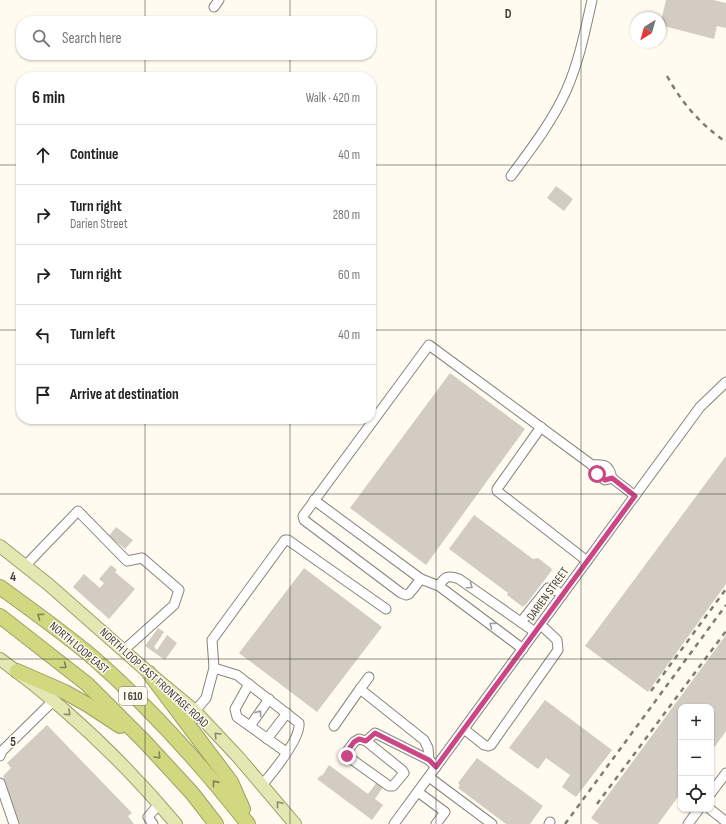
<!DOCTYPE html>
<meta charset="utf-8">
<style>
body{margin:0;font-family:"Sofia Sans Condensed",sans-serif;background:#f2f2f2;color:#222}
.controls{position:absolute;right:12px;bottom:12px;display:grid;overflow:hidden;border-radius:8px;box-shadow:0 1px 3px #0004}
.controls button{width:36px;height:36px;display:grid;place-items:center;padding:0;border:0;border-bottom:1px solid #e0e0e0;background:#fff;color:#222;font:20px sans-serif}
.compass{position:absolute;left:630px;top:12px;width:36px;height:36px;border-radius:50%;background:#fff;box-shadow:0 1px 3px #0004;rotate:217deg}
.stop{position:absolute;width:12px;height:12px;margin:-9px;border:3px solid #cc4686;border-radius:50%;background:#fff}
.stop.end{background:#cc4686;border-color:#fff;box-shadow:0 1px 4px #0008}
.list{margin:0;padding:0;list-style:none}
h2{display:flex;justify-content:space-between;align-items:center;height:52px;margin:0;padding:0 16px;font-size:17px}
h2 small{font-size:13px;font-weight:400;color:#767676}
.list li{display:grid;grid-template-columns:26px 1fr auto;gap:12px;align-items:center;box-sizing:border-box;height:60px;padding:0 16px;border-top:1px solid #e0e0e0}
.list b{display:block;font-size:15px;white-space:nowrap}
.list p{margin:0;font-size:13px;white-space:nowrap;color:#767676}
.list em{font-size:13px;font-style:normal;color:#767676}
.icon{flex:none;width:22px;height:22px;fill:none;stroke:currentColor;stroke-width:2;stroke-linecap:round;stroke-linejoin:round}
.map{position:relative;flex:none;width:726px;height:824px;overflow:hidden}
.search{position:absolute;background:#fff;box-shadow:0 1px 3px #0004;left:16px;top:16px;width:360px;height:44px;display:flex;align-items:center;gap:10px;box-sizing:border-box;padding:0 14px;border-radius:16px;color:#767676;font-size:15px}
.panel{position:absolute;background:#fff;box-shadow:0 1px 3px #0004;left:16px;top:72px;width:360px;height:352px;border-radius:16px}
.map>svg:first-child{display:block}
.building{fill:#d3ccc3}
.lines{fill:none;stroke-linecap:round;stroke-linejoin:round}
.minor-casing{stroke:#88857c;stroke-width:11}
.major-casing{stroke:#9da167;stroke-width:14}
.highway-casing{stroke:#9da167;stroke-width:16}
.minor{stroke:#fff;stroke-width:9}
.major{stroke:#e3e8b3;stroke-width:12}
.highway{stroke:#d1d880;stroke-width:14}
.rail{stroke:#7e7c76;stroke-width:2.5;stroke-dasharray:5 5;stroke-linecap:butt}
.oneway{stroke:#9e9e9c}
.oneway2{stroke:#808258}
.oneway3{stroke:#88896f}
.route{stroke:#cc4686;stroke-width:5}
.grid{fill:none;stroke:#3d3c38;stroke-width:1;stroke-opacity:0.55}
.labels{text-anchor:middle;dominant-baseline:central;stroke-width:3;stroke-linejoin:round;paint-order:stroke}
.shield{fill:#fffbf1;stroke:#777570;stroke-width:1}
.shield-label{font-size:11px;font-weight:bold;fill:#3d3c38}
.street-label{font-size:12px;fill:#3d3c38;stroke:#fffbf1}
.grid-label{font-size:13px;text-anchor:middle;font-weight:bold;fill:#3d3c38;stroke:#fffbf1;stroke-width:3;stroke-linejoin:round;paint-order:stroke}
</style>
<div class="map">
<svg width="726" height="824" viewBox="0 0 726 824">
<rect width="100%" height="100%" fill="#fffbf1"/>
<g class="building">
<path d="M666,0h47l13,3v25l-9,-2 -3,13 -54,-14z"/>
<path d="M556,186l17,13 -9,12 -17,-13z"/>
<path d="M450,373l75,56 -99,136 -76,-57z"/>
<path d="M726,456v128l-78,108 -63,-46z"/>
<path d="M474,515l59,44 5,-1 13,10 1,2 -27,36 -1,-1 -1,2 -16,-12 1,-2 -59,-44z"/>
<path d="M116,527l17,13 -8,9 -16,-13z"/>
<path d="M111,565l6,5 -2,2 20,17 -26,30 -36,-32 11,-13 16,14 4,-5 -5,-4z"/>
<path d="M304,568l78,59 -65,85 -78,-59z"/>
<path d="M158,628l6,4 -10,15 3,3 10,-15 10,8 -12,17 -20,-14z"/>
<path d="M726,635v96l-15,21v-45h-30v86l-23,31h-59l-8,-6z"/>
<path d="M545,700l67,50 -36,47 -14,-10 8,-12 -24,-17 -8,11 -29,-21z"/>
<path d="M47,725l85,88 -4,3 6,8h-115l-16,-48 8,-8 -4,-5z"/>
<path d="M477,758l66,48 -13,18h-24l-48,-36 2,-3 -2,-2z"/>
<path d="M329,765l39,29 9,-12 6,5 -8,12 8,6 -11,15 -55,-41 4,-4 1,1z"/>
</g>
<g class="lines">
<defs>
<g id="minor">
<path d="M214,7l5,-7"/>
<path d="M511,176c20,-27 41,-54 55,-85 13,-29 19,-60 26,-91"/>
<path d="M541,427l-44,62v2l90,70"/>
<path d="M592,465c13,-1 17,0 20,13l23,18"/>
<path d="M314,500l107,79"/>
<path d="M25,566l53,-55 49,50 15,-3 37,32 -5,15 -50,45"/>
<path d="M439,586c6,-10 9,-11 20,-7l76,53"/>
<path d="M521,622l27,-34 6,1 8,6"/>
<path d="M523,649l-84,-63 -18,-7 -12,15 -3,1 -5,-2 -97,-73 -1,-4 126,-171 163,120 5,9 8,6 7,-2"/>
<path d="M214,668l23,7 62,48c2,15 -26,49 -36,61"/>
<path d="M249,684l-14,25 2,8 49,35"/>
<path d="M360,689l9,-12"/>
<path d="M195,711l11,-13 8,-30 -2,-28 73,-100h3l98,69"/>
<path d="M250,726l19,-27"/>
<path d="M334,726l26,-37 64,51 4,8 1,12"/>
<path d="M464,729l20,16 4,1 3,-1 67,-95 -1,-10 -16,-15"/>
<path d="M267,739l20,-26"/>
<path d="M366,741l36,29 2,3 -11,13h-4l-42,-30 -1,-3 8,-11 5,-3 7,2 9,-8 54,27 7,7"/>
<path d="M0,756l2,-5 52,-51"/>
<path d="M429,777l63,47"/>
<path d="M0,783l14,41"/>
<path d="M418,792l27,20 -9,12"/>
<path d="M711,793l15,-20"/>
<path d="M710,809l15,12"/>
<path d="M153,824l-5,-7 11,-13"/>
<path d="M394,824l306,-417 26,-25"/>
<path d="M549,824l1,-2"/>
<path d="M688,824l11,-15"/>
</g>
<g id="major">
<path d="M0,546l48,38 101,89 46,38 44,47 56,66"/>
<path d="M0,659c65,47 124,103 176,165"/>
</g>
<g id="highway">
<path d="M0,587c30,22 61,44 90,68 59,51 110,108 158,169"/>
<path d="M0,616l87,68 58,58 47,51 24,31"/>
<path d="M17,671l48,21 23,13 32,21"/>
<path d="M149,673l82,109 12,27"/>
</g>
</defs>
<use href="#minor" class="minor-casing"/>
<use href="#major" class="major-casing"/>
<use href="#highway" class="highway-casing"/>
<use href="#minor" class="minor"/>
<use href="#major" class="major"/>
<use href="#highway" class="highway"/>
<g class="rail">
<path d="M667,76c15,27 33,48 59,66"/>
<path d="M651,691l75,-102"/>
<path d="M597,804l129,-173"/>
<path d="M565,824l161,-219"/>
</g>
</g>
<defs><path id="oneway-chevron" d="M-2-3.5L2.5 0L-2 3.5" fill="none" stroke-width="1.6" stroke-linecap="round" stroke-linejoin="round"/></defs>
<g class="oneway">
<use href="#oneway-chevron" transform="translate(470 586) rotate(35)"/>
<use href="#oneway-chevron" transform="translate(492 625) rotate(-144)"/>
<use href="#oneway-chevron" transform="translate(259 713) rotate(-55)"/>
</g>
<g class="oneway2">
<use href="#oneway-chevron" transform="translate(40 616) rotate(-144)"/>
<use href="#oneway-chevron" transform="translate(64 666) rotate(38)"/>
<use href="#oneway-chevron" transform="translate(158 756) rotate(47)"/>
<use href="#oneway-chevron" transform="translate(215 783) rotate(-129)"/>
</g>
<g class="oneway3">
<use href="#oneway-chevron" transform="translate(68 713) rotate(42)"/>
<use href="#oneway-chevron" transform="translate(217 735) rotate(-134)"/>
<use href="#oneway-chevron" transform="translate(279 804) rotate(-130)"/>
</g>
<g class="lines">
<path class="route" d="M347,756l-1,-3 8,-11 5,-3 7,2 9,-8 54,27 7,7 199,-271 -23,-18 -7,2 -8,-6"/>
</g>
<path class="grid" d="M145,0v21M290,0v21M436,0v824M581,0v824M145,55v22M290,55v22M0,165h21M371,165h355M0,330h21M371,330h355M145,419v405M290,419v405M0,494h726M0,659h726"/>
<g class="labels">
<rect class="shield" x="119" y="687" width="28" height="18" rx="3"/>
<g class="shield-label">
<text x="133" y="696">I 610</text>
</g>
<g class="street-label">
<text transform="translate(548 594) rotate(-54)">DARIEN STREET</text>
<text transform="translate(79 648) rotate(40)">NORTH LOOP EAST</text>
<text transform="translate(154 678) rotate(42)">NORTH LOOP EAST FRONTAGE ROAD</text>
</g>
</g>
<g class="grid-label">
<text x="508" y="18">D</text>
<text x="13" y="581">4</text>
<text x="13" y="746">5</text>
</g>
</svg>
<div class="controls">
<button>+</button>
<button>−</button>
<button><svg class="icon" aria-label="locate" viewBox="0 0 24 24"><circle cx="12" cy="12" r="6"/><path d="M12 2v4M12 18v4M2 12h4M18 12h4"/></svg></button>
</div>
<svg class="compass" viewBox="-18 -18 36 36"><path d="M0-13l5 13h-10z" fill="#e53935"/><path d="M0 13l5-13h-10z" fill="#767676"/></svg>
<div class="stop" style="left:597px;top:474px"></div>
<div class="stop end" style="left:347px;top:756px"></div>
<div class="search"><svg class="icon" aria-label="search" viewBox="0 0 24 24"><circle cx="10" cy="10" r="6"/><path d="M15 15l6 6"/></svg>Search here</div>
<section class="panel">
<h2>6 min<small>Walk · 420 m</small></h2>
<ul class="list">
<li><svg class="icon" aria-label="ahead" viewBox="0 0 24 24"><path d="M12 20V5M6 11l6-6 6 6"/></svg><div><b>Continue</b></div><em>40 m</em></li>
<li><svg class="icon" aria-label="right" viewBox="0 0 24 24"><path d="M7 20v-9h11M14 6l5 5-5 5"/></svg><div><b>Turn right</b><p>Darien Street</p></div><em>280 m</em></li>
<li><svg class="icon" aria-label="right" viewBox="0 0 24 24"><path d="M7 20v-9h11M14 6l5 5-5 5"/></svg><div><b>Turn right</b></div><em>60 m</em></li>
<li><svg class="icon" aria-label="left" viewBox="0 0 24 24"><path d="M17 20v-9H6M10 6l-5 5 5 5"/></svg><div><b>Turn left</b></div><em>40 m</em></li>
<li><svg class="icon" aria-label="arrive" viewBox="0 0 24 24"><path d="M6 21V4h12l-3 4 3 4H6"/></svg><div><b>Arrive at destination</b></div></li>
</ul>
</section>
</div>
